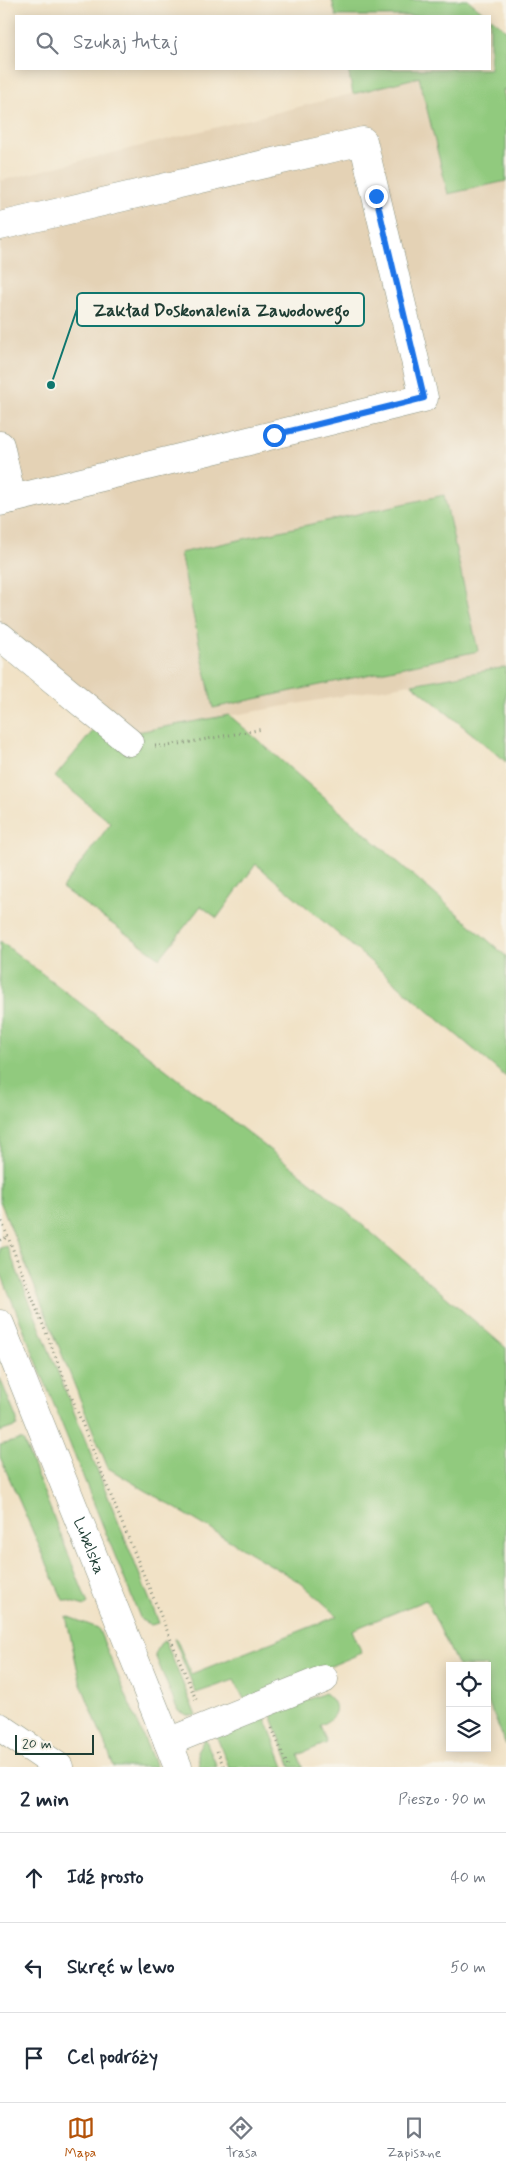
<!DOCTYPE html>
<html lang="pl">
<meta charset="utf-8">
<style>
body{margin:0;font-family:Mynerve,sans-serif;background:#f6f6f7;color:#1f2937}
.controls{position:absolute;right:15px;bottom:15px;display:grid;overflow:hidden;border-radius:0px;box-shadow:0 2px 12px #0003}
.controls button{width:45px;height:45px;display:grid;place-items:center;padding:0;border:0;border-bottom:1px solid #e0e1e3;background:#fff;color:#1f2937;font:25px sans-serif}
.scale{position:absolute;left:15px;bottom:12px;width:79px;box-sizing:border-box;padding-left:5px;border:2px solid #1f3d34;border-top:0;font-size:14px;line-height:18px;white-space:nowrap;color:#1f3d34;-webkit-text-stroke:4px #f7f3e8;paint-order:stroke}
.stop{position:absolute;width:15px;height:15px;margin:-11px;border:4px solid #1a73e8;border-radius:50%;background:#fff}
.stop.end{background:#1a73e8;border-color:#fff;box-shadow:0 1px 5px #0008}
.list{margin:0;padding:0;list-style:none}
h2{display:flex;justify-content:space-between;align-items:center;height:65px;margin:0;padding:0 20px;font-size:21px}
h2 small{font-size:16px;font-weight:400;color:#747a83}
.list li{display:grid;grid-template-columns:32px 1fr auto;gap:15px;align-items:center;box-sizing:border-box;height:90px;padding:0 20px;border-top:1px solid #e0e1e3}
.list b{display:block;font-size:19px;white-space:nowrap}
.list em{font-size:16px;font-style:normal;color:#747a83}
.icon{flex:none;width:28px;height:28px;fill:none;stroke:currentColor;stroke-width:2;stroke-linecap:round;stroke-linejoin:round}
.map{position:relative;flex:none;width:506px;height:1767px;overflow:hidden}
.search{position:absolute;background:#fff;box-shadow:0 2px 12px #0003;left:15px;right:15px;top:15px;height:55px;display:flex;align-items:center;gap:12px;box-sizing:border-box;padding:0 18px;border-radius:0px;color:#747a83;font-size:19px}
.sheet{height:335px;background:#fff}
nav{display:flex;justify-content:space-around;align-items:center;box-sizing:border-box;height:70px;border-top:1px solid #e0e1e3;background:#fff;font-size:14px;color:#747a83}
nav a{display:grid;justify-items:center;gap:2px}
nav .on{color:#b45309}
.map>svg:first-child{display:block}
.built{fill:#e4d2b5}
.green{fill:#91ca7e;stroke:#588459}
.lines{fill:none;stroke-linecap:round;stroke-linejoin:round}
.minor-casing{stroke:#88907d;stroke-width:29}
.path{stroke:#88907d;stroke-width:3;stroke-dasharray:1 4;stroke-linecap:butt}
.minor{stroke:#fff;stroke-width:28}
.route{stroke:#1a73e8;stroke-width:6}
.labels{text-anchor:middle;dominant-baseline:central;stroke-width:4;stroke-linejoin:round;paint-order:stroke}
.street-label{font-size:16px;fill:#1f3d34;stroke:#f7f3e8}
.leader{fill:none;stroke:#0f766e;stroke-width:2}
.callout-dot{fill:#0f766e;stroke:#f7f3e8;stroke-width:2}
.callout{fill:#f7f3e8;stroke:#0f766e;stroke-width:2}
.callout-label{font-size:18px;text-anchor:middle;font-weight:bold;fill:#1f3d34}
</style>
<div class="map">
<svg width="506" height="1767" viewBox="0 0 506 1767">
<rect width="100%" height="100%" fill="#f7f3e8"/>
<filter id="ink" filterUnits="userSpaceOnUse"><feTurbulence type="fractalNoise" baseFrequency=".02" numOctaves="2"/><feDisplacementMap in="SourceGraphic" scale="10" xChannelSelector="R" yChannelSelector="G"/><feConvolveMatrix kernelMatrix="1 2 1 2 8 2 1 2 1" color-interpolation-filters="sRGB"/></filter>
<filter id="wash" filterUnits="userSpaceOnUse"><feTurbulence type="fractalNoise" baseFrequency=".0096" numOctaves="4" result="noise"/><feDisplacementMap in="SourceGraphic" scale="20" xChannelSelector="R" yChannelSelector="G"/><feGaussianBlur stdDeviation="1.12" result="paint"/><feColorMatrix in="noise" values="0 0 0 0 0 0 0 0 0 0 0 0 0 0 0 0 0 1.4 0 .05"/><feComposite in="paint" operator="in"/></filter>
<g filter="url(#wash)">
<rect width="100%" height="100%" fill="#f1e2c6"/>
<path class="built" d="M419,77l29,117 58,-13v486l-374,66 -132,-108v-444z"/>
<g class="green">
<path d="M332,0h136l20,16h-152z"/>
<path d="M490,17l16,13v61l-3,-2 3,16v76l-58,13 -29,-117 -66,17 -5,-25h142z"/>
<path d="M444,495l34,156 -265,57 -33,-155z"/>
<path d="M506,667v95l-94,-78z"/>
<path d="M229,715l277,241v121l-250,-213 -39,54 -16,-12 -41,52 -98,-70 49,-65 -56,-46 42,-51 35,7z"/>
<path d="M0,941l319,247 187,160v397l-19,-46v-33h-29l-32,-66 -74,30 10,23 -87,36 -31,10 -10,-19 -38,13 -22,-54 2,-1 15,36 147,-58 -37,-33 -193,-115 -108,-267z"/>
<path d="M7,1246l152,377 -8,2 -10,-5 -141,-349v-23z"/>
<path d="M0,1378l17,42v6l-17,6z"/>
<path d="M19,1440h4l65,164 -3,2 -22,-6 -63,-143v-12z"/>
<path d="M66,1616l32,12 58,139h-42l-34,-86z"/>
<path d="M165,1640l31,76 -9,-1 -9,-4 -23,-56 5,-11z"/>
<path d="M325,1693c17,12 12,25 -5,32l7,18 -29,12 5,12h-12l-20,-52z"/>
<path d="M265,1717l19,50h-55l-13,-32z"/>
<path d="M205,1738l12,29h-17l-3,-15z"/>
</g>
</g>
<g filter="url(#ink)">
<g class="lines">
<defs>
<g id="minor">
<path d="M0,226l363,-85 61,257 -424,104"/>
<path d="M0,445l12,54"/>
<path d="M0,636l129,106"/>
<path id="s1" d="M0,1324l178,443"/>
<path d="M0,1727l59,40"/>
<path d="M168,1742l156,-63"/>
</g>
</defs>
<use href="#minor" class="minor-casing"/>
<g class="path">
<path d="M155,746h13l95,-17"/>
<path d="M0,1217l117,294 80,191"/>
<path d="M0,1240l8,-3"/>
<path d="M272,1728l16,39"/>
<path d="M217,1751l7,16"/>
</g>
<use href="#minor" class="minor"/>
</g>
</g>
<g class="lines" filter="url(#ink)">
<path class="route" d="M274,435l150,-37 -48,-202"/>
</g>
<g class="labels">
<g class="street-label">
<text stroke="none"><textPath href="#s1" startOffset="239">Lubelska</textPath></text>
</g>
</g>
<path class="leader" d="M51 385L77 309"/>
<circle class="callout-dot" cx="51" cy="385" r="5"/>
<rect class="callout" x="77" y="293" width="287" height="33" rx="5"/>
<g class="callout-label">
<text x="221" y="316">Zakład Doskonalenia Zawodowego</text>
</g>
</svg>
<div class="controls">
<button><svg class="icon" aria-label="locate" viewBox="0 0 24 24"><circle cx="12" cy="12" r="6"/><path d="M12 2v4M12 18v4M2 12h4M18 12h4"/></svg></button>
<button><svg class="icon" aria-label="layers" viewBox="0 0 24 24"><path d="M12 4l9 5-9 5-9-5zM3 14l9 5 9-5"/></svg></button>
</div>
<div class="scale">20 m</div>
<div class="stop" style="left:274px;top:435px"></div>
<div class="stop end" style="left:376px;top:196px"></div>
<div class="search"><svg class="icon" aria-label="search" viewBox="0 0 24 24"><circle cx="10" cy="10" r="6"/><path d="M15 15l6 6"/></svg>Szukaj tutaj</div>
</div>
<section class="sheet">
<h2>2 min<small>Pieszo · 90 m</small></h2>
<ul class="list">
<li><svg class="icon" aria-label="ahead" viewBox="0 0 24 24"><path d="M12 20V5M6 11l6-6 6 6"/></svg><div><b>Idź prosto</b></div><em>40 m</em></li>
<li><svg class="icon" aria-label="left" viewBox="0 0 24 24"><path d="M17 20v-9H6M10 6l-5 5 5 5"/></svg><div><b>Skręć w lewo</b></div><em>50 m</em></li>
<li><svg class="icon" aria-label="arrive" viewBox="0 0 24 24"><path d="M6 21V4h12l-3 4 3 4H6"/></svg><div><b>Cel podróży</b></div></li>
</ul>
</section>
<nav>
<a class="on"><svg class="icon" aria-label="map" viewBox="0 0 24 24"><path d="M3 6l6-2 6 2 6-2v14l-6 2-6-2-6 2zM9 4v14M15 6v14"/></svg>Mapa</a>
<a><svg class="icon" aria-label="directions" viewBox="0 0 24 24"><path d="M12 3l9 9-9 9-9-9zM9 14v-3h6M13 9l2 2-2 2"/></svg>Trasa</a>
<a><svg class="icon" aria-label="saved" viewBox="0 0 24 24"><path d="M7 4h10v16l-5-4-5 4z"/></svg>Zapisane</a>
</nav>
